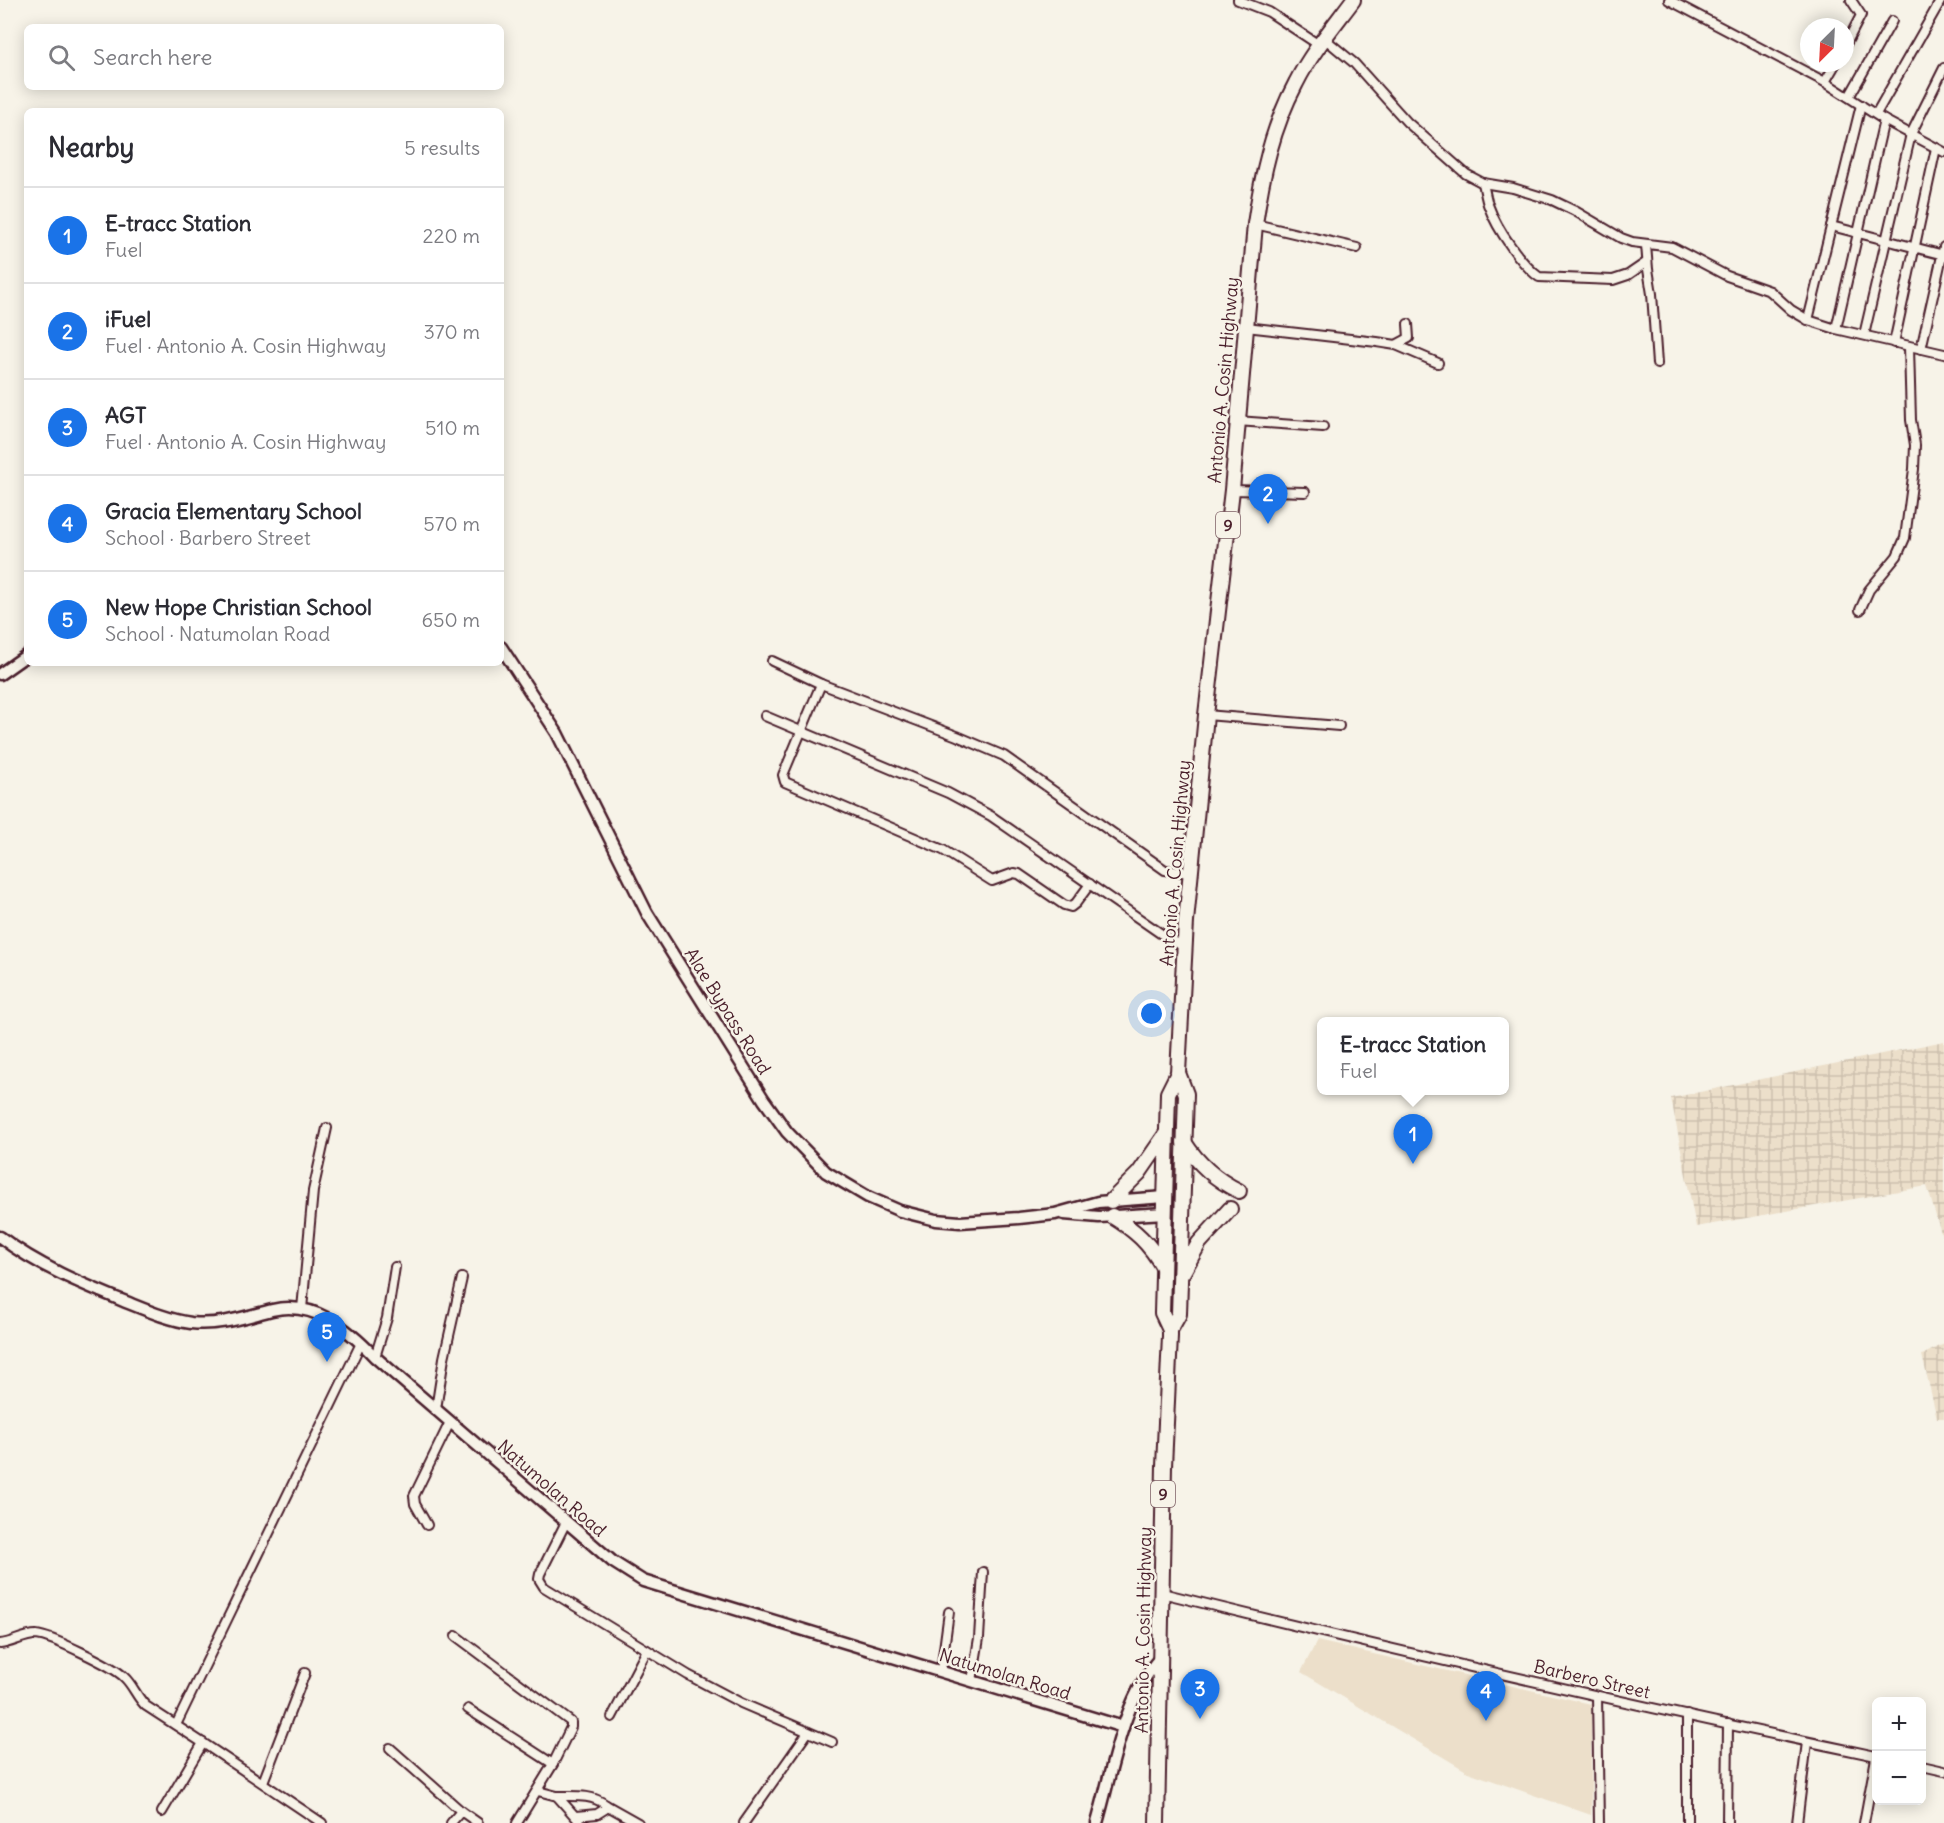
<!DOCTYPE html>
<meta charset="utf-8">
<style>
body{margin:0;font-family:Delius,sans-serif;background:#f2f2f3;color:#2b2b33}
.controls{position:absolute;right:18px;bottom:18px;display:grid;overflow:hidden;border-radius:9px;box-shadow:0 3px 15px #0003}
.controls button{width:54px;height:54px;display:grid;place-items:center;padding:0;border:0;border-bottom:2px solid #e1e1e2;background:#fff;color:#2b2b33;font:30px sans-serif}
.compass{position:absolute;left:1800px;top:18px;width:54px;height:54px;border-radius:50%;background:#fff;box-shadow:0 3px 15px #0003;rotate:204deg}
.you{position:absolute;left:1152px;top:1014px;width:21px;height:21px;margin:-15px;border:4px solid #fff;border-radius:50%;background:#1a73e8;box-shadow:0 0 0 9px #1a73e833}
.badge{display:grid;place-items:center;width:39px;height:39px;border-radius:50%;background:#1a73e8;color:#fff;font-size:20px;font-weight:700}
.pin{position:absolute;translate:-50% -50px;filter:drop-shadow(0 2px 3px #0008)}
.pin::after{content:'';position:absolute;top:32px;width:21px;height:18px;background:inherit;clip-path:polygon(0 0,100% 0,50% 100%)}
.popup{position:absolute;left:1317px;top:1017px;width:192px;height:78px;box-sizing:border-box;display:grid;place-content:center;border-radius:9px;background:#fff;filter:drop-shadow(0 2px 4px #0005);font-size:20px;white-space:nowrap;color:#7c7c81}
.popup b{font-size:22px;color:#2b2b33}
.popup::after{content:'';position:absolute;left:50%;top:100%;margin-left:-12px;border:12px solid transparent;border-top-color:#fff}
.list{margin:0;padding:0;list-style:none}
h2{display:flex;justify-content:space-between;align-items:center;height:78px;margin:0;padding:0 24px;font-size:26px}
h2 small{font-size:20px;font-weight:400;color:#7c7c81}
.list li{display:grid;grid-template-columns:39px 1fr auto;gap:18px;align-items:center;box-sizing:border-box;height:96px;padding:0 24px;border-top:2px solid #e1e1e2}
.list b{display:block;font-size:22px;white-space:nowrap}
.list p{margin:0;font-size:20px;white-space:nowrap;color:#7c7c81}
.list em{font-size:20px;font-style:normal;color:#7c7c81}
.icon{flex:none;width:33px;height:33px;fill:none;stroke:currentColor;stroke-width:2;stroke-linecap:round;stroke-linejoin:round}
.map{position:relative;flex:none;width:1944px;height:1823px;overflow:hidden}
.search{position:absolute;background:#fff;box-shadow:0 3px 15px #0003;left:24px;top:24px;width:480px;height:66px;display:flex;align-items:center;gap:15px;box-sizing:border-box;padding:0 21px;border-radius:9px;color:#7c7c81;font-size:22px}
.panel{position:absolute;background:#fff;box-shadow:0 3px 15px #0003;left:24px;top:108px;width:480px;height:558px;border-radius:9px}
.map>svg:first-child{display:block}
.built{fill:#ecdfca}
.industrial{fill:url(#industrial-grid)}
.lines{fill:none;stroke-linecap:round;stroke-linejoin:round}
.street-casing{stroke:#4a1f2b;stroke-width:12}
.secondary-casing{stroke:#4a1f2b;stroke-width:15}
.highway-casing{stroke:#4a1f2b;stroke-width:18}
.street{stroke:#f7f3e8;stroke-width:8}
.secondary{stroke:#f7f3e8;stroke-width:10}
.highway{stroke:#f7f3e8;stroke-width:14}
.labels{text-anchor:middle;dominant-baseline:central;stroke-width:5;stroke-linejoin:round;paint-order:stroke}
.shield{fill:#f7f3e8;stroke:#7e5f64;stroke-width:1.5}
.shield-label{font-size:16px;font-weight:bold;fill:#4a1f2b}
.street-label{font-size:18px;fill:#4a1f2b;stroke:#f7f3e8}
</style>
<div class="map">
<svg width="1944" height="1823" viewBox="0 0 1944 1823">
<defs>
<pattern id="industrial-grid" width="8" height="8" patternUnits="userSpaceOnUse" patternTransform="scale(1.5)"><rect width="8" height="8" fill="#ecdfca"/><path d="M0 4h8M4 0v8" fill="none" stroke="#ccbfae"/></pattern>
</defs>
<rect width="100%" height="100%" fill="#f7f3e8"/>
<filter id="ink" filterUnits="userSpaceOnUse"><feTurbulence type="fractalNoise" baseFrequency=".0167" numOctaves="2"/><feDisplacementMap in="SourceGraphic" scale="12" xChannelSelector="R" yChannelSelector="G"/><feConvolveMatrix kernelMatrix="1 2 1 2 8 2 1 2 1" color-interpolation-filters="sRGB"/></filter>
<g filter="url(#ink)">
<path class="built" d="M1317,1641l274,63v111l-123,-43 -167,-100z"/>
<g class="industrial">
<path d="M1944,1041v202l-17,-57 -231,41 -25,-129z"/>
<path d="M1944,1344v74h-7l-15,-63z"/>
</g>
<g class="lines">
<defs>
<g id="street">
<path d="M1238,0l31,12 50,33"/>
<path d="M1669,0l156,82 59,38 60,32"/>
<path d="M1324,38l30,25 53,59 59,52 17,9 30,5 39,12 23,11 46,27 11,4 40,5 55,29 43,15 21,19 17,10 28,9 108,25"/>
<path d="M1845,46l16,-31 -10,-15"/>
<path d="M1825,82l11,-19"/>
<path d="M1849,97l43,-76"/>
<path d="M1876,114l65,-114"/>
<path d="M1483,183c2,8 3,17 6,24 8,22 32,57 50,70l74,3 15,-5 19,-13"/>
<path d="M1255,224l102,24"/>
<path d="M1831,226l113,29"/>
<path d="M1646,245l2,24 4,25 5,70"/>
<path d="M1808,320l53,-215"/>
<path d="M1246,327l131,15 19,3 42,18"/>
<path d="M1836,329l48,-209"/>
<path d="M1864,335l47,-201 33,-66"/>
<path d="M1894,343l42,-195"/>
<path d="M1396,345l13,-7 -1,-14"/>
<path d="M1921,349l23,-102"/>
<path d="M1237,421l86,6"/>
<path d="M1232,490l73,2"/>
<path d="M1860,610l9,-20 28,-34 8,-18 9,-69 1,-24 -4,-25 -2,-73"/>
<path d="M772,661l49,23 136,52 47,20 161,114 25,3"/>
<path d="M821,684l-38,91 2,7 158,68 49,31 22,-8 5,1 45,31 7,2 5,-4 14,-19"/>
<path d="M1206,715l133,11"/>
<path d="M765,716l183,77 43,23 169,117 24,14"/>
<path d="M302,1309l11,-118 14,-63"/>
<path d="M375,1357l12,-39 8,-51"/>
<path d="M436,1409l8,-51 18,-80"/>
<path d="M566,1522l-26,52 -1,5 5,8 144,88 53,28 91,39"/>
<path d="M427,1525l-12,-21 -1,-8 36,-74"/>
<path d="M1162,1593c237,59 475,113 714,163"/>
<path d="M456,1636l115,86v5l-18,37 -36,59"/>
<path d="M0,1644c12,-1 24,-9 36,-9 15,1 77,31 88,42 9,8 13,21 22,29l57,37 119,80"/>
<path d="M941,1671l8,-59"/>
<path d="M972,1681l7,-43 4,-66"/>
<path d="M1597,1696l2,127"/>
<path d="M468,1709l85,55"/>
<path d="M612,1717l35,-67"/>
<path d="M176,1725l185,-382"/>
<path d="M390,1748l71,63"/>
<path d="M1922,1766l22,5"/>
<path d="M263,1782l42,-109"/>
<path d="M538,1791l19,5 24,27"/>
<path d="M557,1796c18,0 35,-2 49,9l-1,4 -8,5 -21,2"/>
<path d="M606,1805l32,18"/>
<path d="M162,1812l41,-69"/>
<path d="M451,1823l10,-12 17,12"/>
<path d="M744,1823l64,-91"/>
<path d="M1687,1823v-108"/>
<path d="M1727,1823l1,-99"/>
<path d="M1797,1823l10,-81"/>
<path d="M1864,1823l12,-65"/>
</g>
<g id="secondary">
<path d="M501,647l56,86 90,180 117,187 23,32 39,40 42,25 32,14 36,9 24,2 59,-4 36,-4 43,-12 67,-5"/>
<path d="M0,674l27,-19"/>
<path d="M1064,1214l35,3 66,-4"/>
<path d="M0,1237c38,29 82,47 126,65 20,8 43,18 65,21 29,3 53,-6 81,-13 42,-10 76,19 103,47l238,205 30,19 480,146"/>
<path d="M1097,1823c15,-52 26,-125 63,-165"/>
</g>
<g id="highway">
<path d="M1184,1142c14,22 32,38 55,49"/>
<path d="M1111,1201l28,-28 27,-39"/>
<path d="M1112,1216c23,14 38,28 51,51"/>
<path d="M1183,1272l16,-29 31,-34"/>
<path d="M1170,1330l-8,-17 6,-220 10,-20"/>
<path d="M1157,1823l7,-357 6,-130v-6l9,-16 7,-220 -8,-21 8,-151 20,-207 26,-225 23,-266c7,-49 17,-96 41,-141 15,-30 37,-56 57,-83"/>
</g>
</defs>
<use href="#street" class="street-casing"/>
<use href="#secondary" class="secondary-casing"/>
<use href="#highway" class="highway-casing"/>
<use href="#street" class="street"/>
<use href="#secondary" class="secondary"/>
<use href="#highway" class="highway"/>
</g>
</g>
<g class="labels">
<g class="shield">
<rect x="1216" y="512" width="24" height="26" rx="4.5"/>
<rect x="1151" y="1481" width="24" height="26" rx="4.5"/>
</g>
<g class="shield-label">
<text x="1228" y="525">9</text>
<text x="1163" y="1494">9</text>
</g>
<g class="street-label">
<text transform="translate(1223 380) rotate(-85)">Antonio A. Cosin Highway</text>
<text transform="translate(1175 863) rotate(-85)">Antonio A. Cosin Highway</text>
<text transform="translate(728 1011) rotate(58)">Alae Bypass Road</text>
<text transform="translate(552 1488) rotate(41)">Natumolan Road</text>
<text transform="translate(1143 1630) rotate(-89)">Antonio A. Cosin Highway</text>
<text transform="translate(1005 1674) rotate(17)">Natumolan Road</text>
<text transform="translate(1592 1679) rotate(13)">Barbero Street</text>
</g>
</g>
</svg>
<div class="controls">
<button>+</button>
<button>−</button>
</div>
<svg class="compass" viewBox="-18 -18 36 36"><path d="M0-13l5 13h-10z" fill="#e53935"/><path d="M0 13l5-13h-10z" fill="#7c7c81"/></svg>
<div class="you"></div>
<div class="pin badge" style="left:1413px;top:1164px">1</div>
<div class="popup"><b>E-tracc Station</b>Fuel</div>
<div class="pin badge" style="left:1268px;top:524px">2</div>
<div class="pin badge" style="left:1200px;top:1719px">3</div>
<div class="pin badge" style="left:1486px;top:1721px">4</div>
<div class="pin badge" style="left:327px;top:1362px">5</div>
<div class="search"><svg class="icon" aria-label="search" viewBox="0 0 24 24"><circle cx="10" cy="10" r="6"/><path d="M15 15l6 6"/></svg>Search here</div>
<section class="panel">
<h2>Nearby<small>5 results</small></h2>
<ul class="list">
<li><span class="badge">1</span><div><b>E-tracc Station</b><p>Fuel</p></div><em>220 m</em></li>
<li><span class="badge">2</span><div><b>iFuel</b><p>Fuel · Antonio A. Cosin Highway</p></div><em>370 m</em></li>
<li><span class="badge">3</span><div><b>AGT</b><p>Fuel · Antonio A. Cosin Highway</p></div><em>510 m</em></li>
<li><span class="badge">4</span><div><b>Gracia Elementary School</b><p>School · Barbero Street</p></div><em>570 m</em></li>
<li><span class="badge">5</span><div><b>New Hope Christian School</b><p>School · Natumolan Road</p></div><em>650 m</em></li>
</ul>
</section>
</div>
